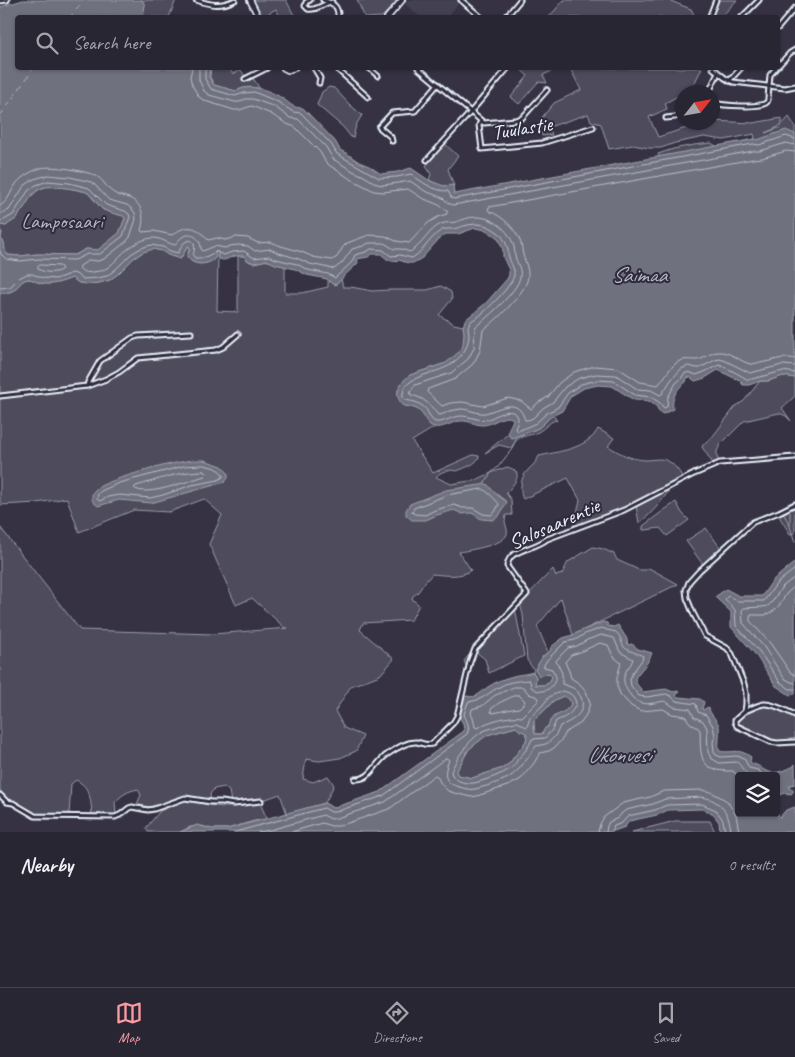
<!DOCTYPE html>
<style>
body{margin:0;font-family:Caveat,sans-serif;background:#302e3b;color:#f1f3f6}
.controls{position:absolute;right:15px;bottom:15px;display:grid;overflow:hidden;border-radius:5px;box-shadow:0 1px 4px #0004}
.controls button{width:45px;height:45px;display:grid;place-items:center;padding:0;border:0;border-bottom:1px solid #44434e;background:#282633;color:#f1f3f6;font:25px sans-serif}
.compass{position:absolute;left:675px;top:85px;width:45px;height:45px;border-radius:50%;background:#282633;box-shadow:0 1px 4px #0004;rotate:59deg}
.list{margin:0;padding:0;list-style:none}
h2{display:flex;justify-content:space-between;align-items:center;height:65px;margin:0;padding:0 20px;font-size:21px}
h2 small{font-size:16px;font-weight:400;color:#a5a5ac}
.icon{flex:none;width:28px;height:28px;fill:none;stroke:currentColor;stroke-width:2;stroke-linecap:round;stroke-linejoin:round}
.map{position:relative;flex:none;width:795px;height:832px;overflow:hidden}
.search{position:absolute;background:#282633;box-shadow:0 1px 4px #0004;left:15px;right:15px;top:15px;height:55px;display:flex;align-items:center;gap:12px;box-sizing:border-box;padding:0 18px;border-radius:5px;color:#a5a5ac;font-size:19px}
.sheet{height:155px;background:#282633}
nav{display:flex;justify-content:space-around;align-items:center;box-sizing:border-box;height:70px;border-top:1px solid #44434e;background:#282633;font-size:14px;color:#a5a5ac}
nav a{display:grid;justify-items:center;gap:2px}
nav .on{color:#ff9aa2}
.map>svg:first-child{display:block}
.built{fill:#433f51}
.green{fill:#4d4b5c;stroke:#9a9eaa}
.water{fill:#70717f;stroke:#a0a4af;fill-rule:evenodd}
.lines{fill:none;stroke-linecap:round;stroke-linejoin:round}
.shore{stroke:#b8bec8;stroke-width:1}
.stream{stroke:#a0a4af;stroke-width:1}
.ferry{stroke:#b2b7c2;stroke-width:1;stroke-dasharray:6 5;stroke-linecap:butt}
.street-casing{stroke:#e8f1f8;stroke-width:7}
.secondary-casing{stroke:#e8f1f8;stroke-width:8}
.street{stroke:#2f2a3d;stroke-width:3}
.secondary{stroke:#2f2a3d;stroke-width:4.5}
.labels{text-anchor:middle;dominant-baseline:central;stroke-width:4;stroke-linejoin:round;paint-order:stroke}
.street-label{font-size:21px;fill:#e8f1f8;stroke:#2f2a3d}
.park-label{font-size:21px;fill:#b2b7c1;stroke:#2f2a3d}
.water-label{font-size:22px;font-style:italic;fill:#b2b7c2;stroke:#2f2a3d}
</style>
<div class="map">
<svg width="795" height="832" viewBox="0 0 795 832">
<rect width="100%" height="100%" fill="#363244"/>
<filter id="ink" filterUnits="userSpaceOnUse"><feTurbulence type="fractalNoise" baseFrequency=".02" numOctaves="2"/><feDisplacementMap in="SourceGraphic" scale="10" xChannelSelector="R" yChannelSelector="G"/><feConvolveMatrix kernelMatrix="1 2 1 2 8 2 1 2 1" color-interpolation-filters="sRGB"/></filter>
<g filter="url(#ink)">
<path class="built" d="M408,0h50l2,2 -13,15 -26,1 -16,-14z"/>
<g class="green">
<path d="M139,0h37l-7,17h-46z"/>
<path d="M253,0h33l9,17h-15l-4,-8 -14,8z"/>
<path d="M357,0h41l-16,17 -17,1z"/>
<path d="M564,0h104l23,9 4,8 -81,1 -3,-2 -2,2 -60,-1z"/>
<path d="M717,0h20l-16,17 -10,1z"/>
<path d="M211,68h18l4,6 8,-4 5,8 5,-3 9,14c-8,-3 -17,-2 -24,2l-22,-6 -4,-8z"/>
<path d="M519,68h40l-16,7 4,8 -9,-1 -19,22 -8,-7 17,-21z"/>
<path d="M570,68h132l-11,22 -5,2h-4v2l-17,9 2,6 -18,8 9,20 44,-14 10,-1 1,-1 40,2 29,-5v5l-4,4 -13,6 14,-5 10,-11 6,9v36l-134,-3 -3,-5 15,-5 21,-4 17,-2 7,4 37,-8 -1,-5 -30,6 -20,-3 -29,6 -14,5h-12l-16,-3 -24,4 -8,-25 -10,-3 -3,-7 -39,13 3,8 -10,1 -3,-15 15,-18 27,-13z"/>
<path d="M329,87l5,1 16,17 12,10 -6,10 -3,13 -2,-1 -8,-10 -26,-22 5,-13z"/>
<path d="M445,144l13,12 -10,13 6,17h-13l-12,-6 2,-6 -5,-8z"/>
<path d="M48,186l20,2 19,4 16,18 20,6 2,2 -5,15 -22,17 -12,-1 -11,6 -38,-1 -17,2 -12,-1 -3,-4 -1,-9 -4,-3 2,-6 -2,-3v-5l6,1c4,-4 6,-4 10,-7 2,-1 3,-4 4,-6 11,-14 10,-21 28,-27z"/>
<path d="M188,246h2l-3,10c1,2 3,5 6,6 7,4 19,1 23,-5l-1,-5 1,-1 2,1 -1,59 21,1v-56h6c9,13 14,3 24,5 4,0 12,4 17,5v27h17l26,-6v-7c5,6 9,5 13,-1l2,8h8l21,4 18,-1h37l14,-4 10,6 1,7 -13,16 15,9 9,2 4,-6 10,1 3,-4 2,2 -3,8 -5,2 2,5 -2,4 -3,1v2l5,5 9,2 -1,1 1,2h-2l-1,4 6,1v4h-2v2l2,1 2,4 -3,3v4l-2,5c-6,1 -7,6 -13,8 -14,5 -28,-8 -33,-20h2l2,-3 -33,11c-11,9 -18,19 -6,31 24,2 15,13 31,21l-23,14 21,32 40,-18 6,1c-1,8 -15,12 -22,15 -7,-2 -17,0 -21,6l15,7 25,-4 15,-7 16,-6c19,5 7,17 -1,26l5,7 1,15h-6c0,1 -1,6 -1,7 1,5 3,7 2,12 -3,11 -37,16 -48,18l12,18c-10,8 -27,5 -39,4l-7,8 -7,10 -6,5 1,3 6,5 -8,15 -48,3 -3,7 34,29 -14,16 -29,11 -16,25 9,17 19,8 -7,15 -16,7 -21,3 -13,-2 -3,20 10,3 15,-6 6,9 -9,18 -38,11 -7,-20 -14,5 -35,3 -2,-11 -5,-4 -10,2 -4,5 1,6c-8,-1 -20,-5 -28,-4 -18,3 -26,16 -46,8l4,-9 -3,-6c-11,2 -16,6 -23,13l1,13 -24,1c-1,-14 -1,-29 -16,-36l-5,4 -2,31 -32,-1 -4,-1 -19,-11 -9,-3 -5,-9v-263l80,103 133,4 75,-6h-3l-33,-30 -16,7 -27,-61 13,-29 -18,-16 -35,13 -35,-2 -55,22 -12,-34 -30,5 -37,2v-212c4,0 8,0 12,-2 6,-3 9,-11 16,-12 5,0 8,3 12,4 11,3 22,-1 32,-5l7,5 10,1 10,-1 11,-3 9,-7 15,-15 9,-6 10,-3 9,2 6,4 12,4 1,-1z"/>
<path d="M783,376l12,2v18l-13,12 9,13 -5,-5 -7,-3 -35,8 -24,24 -3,6v6l3,6 -6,2 -12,-18 1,-2 7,-5 26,-34 8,-5 16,-20h8z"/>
<path d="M553,415l4,6 -2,-1c-7,3 -11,9 -17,12 -14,6 -19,2 -27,16l-12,-3 -14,8 23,-19 1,2 3,2c9,-3 20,-6 28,-11 5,-4 8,-9 13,-12z"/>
<path d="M598,429l16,9 -6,8c13,8 22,13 37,14 7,0 14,-2 21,0 9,4 14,13 19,21l-14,7 -12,16 -10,11 -10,8 -3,-18 -63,24 7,-29 -12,-22 -45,21c-2,-4 -2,-7 -2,-12 0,-17 13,-18 18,-31 17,-4 38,-6 52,-18 3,-2 5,-6 7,-9z"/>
<path d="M676,502l6,11 7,7 -22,16 -7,-8 -14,2h-3v-4l20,-15z"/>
<path d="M795,504v29l-5,1 -13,-21z"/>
<path d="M706,528l16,22 -18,16 -18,-25z"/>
<path d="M593,547l10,2 11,5 3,6 22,10h7l3,-2 29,16 -105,51 -12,-37 -24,28 11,26 -5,4 1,18 5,-1 3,4 -3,6 -5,2h-9l1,-8 -3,-5 1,-2 -7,-10 -4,-45 -3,-12 33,-34 3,7 6,-2 6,-12z"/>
<path d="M515,608l9,48 -35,17 -4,-14 -9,-7 -10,14 -2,-5 5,-6z"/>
<path d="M563,696l6,3 2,5c-4,8 -9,10 -17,12 -4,7 -8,12 -12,18h-7l-1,-14 12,-11 7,-8z"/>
<path d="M763,704h5l27,11v24c-15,11 -42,-6 -58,-13l-2,-4 10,-11z"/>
<path d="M516,727c4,3 9,4 11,8l-1,6 -7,10 -5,6 -4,6 -7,5 -31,10 -14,-3 -2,-3 13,-23 18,-14z"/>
<path d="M185,800c11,1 21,5 31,6 15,3 30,-1 44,-3l7,16 -13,2 -27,8h-15l-10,-3 -12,1 -10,5h-32l-2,-4 14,-17z"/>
<path d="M675,821h35l5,11h-83z"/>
</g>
<g class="water">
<path d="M23,0h119l3,5 -2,12 -125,1v50h192l-1,9 5,8 22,6c14,-8 33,-1 46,7 9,6 10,10 21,10l32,33 5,9 6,3 13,9 10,4 12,8 16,-2 14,-4 19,13 14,5 9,-1 1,9 301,-55 2,1 29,-10 9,4v244l-12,-2 -15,5h-8l-11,4h-6l-3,-5 -6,-2 -16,-8 -13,8 -10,3 -5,-4 -3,1 -1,4c-9,6 -15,16 -13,27l-10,5 -4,-2 -2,-5 -8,-6 -15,-1 -22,-14 -14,-1 -14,3 -13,8 -9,15 -12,6 -11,11 -27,10c-8,-4 -1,-13 1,-18l-1,-2c-10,-4 -19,7 -29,7 -8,0 -15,-5 -23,-4 -9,1 -17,8 -26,6 -13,-4 -5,-19 -30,-21 -12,-12 -5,-22 6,-31l36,-12 14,-12 3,-6 1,-12 -1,-6 2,-7 21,-17 21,-24 2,-4v-5l-6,-13v-7l-5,-12 -12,-8 -11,-2 -17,6h-12l-7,5 -17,19 -9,5h-5l-9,-3 -5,1 -6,-1 -7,-6h-9l-4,3 -11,2 1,3 -1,2 -12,11 -7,8 -3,2 -4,-2 -4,-4 -20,-4 -12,-6 -20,-5 -8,-4 -13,3 -7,-3 -3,-4c-3,0 -8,-1 -12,1 -6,2 -8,5 -14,1v-6l-2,-1 -1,1 1,5c-4,6 -16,9 -23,5 -3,-1 -5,-4 -6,-6l3,-7 -1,-3h-1l-7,12 -1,1 -12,-4 -6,-4 -9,-2 -10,3 -9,6 -15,15 -9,7 -11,3 -10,1 -10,-1 -7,-5c-10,4 -21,8 -32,5 -4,-1 -7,-4 -12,-4 -7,1 -10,9 -16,12 -4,2 -8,2 -12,2v-63l2,3 -1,6 3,3 1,9 3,4 12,1 17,-2 38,1 11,-6 12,1 21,-17 6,-15 -2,-2c-7,-2 -17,-4 -22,-8 -4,-5 -8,-11 -13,-15 -5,-3 -16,-4 -22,-5 -35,-5 -30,5 -48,28 -3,5 -8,6 -12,10l-6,-1v-218z"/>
<path d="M204,460l18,6 6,7v5l-3,4 -74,21 -32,-3 -21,6 -5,-4c-1,-3 -2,-8 1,-11 6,-10 73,-27 87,-29 7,-2 15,-2 23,-2z"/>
<path d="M487,484l8,9 12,9 -8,14 -6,4 -12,-1 -9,-6 -10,1 -8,-4 -17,5 -11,5h-14l-6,-5v-5l4,-6 36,-14z"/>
<path d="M795,562v132l-5,1 -14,-9 -21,-32 -24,-27v-15l-16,-15 11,-8 13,7h23l11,-16z"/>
<path d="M603,622l4,1 1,3 6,1 4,-2 9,14v2l1,4 4,-1 6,5 14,4 -5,10 -10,12 -2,4 1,4 7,9 23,-3 7,3 5,-1 1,2 -3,2 2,2 22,2 4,3 -2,7 1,1 5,-3 1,1c1,7 8,11 10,18 1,9 -1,16 0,25 13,3 19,-4 32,6l-1,4 2,3c8,1 8,4 14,7 10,4 20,-1 28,-5l1,-2v20l-5,1 -1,3 4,1v3l-2,2 -6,-1 -9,4v-21h-37v37h37v-2l2,2v2l2,2 6,-7 9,-3v25h-75l-1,-10 -7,-9 -10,-4 -34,1 -11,5 -28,6 -4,6 -14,5h-431l17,-7 15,4h15l98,-26 8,5 47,-16 84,-61 -1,-8c-7,-8 -3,-17 1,-26l3,-1c10,3 13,-4 21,-9 6,-4 14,-8 22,-10 7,-3 15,-2 23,-5l3,5 -1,8h9l5,-2 3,-6 -3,-4 -10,3 -4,-7 8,-13 7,-5 1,-4 12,-9 10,-3 10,-5zM563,696l6,3 2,5c-6,12 -20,8 -23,23l-3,1 -3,6h-7l-2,-10 1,-4 12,-11 7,-8zM516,727l3,3 7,3 1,3 -1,5 -7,10 -5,6 -4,6 -7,5 -31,10 -14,-3 -2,-3 13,-23 18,-14z"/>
</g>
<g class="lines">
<g class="shore">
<path d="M199,68v12l5,11 5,4 26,7h5l5,-3h8l22,8 15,11 8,1 28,28 7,12 20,12 11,5 13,8 6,1 15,-2 12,-2 15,10 18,7 5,5 5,2 300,-54h7l26,-8 9,2"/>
<path d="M205,68v11l6,10 24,7 9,-3 10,-1 24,10 15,10 8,1 30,31 6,10 42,24 18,-1 14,-3c11,8 22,17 37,17l3,6 3,2 299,-55 6,1 27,-9 9,3"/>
<path d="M795,152l-9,-1 -24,7 -9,1 -264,48 -1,2 1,2c15,6 26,17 32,32 1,4 1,8 2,12 3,9 7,17 4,26 -5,15 -31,40 -44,49l-3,21 -7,13 -18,15 -27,10 -1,3 15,14 8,-3 12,-1 21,4 25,-8 13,3 10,8 8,-7 9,-5 11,-14 15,-11 6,-2 15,-4 23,2 22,14 18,3c6,-6 10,-15 17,-21 7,-6 13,-4 21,-4 8,0 14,-8 22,-8 12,-1 21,9 32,12 3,1 4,-1 7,-1 3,-1 5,0 8,-1 11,-2 19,-6 30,-3"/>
<path d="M0,206c9,-5 10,-14 16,-22 6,-8 16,-13 25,-16 11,-3 48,3 57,9 6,4 10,13 16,16 4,3 10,3 15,5 14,6 16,19 12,32l1,2 12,-1 18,4c15,-11 24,-10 36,5l9,-2 8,2 11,-3 12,1 10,5 13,-1 10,4 21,6 11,5 19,3 5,-3 6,-10 4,-4 22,-8 16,1 11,5 13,2 19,-20 10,-6 9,-3v-3l-8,-6 -17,-7 -14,-9 -25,3 -9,-1 -25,-13 -20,-13 -4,-4 -5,-9 -25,-25 -8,-3 -16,-10 -19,-8 -4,1 -8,3h-6l-29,-9 -6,-4 -7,-12 -2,-8 2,-9"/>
<path d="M0,214l9,-4 15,-24 10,-7 14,-4 22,2 21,5 4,3 14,15 18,5 4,3 4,5 1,6 -6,18 -3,4 -23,18 -6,2 -9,-1 -9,6 -1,2c5,5 8,5 14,4 19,-1 22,-14 35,-23 6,-5 17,-11 25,-11 8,0 14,5 22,7 2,-3 5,-7 9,-9 10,-4 17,4 17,13l2,2 12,-5 10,2 5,-2 8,-1 10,1 7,5 15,-2 9,4 20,6 11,5 24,5 8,-6 10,-14 11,-3 6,-3h15l10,6h7l9,3c13,-7 18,-22 31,-28 5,-2 10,-1 15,-2 6,-2 13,-5 19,-5 17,-1 35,13 39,30 1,3 0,5 1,8 1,8 7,13 5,22 -2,14 -33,41 -45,50l-1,21 -6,11 -17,14 -36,12 -5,7 1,3c14,3 19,10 27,20 5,0 7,-2 11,-4 4,-1 8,-1 12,-2 8,0 16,5 24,4 16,-4 33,-17 40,7h3l5,-2 10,-10 10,-6 12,-15 14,-9 17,-4 20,1 21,14 14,1 9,5 2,-1 9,-14 10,-11 7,-3 9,2h3l15,-8 5,-1 6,2 24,12 32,-8 13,1"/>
<path d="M0,221l4,-1 9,-5 15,-24 8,-6 12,-4 21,2 20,5 17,17 19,6 4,3 1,3 -7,19 -23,18h-13l-12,6 -37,-1 -18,2 -14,-2 -5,-5 -1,-3"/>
<path d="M40,265l20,1 2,3c-6,5 -17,4 -24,0v-2z"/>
<path d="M0,288l10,-1 9,-9 8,-4h5l11,4 13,1 16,-6 4,1 6,5 16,-1 9,-2 9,-7 15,-15 10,-6 10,-3 12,2 7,4 8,2c2,-3 4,-9 7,-11 10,-6 11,6 8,13l2,3h8l13,-6 8,3 8,-3 12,-1 10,7 15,-2 7,3 21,5 11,6 20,4 7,4 17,-16 3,-7 11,-3 5,-3 12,1 8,6 9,-1 12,3c12,-7 18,-21 30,-28 5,-2 10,0 15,-2 3,0 5,-2 7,-2 15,-4 23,-2 35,7 4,3 8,12 9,17 1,6 -1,0 1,7 1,6 6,11 5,18 -1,10 -28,36 -36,42 -3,2 -7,3 -9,7 -2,3 0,7 0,11 -1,13 -6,20 -16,28 -13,11 -47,11 -50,30 -2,9 6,7 12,9 3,1 8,4 10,6 4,4 5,13 11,14 8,1 16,-6 26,-6 7,0 15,4 22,4 10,-1 22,-14 32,-6 4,5 1,10 -1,14l3,3 18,-8 11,-10 11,-6 10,-14 13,-9 16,-4 17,1 21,14 16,2 9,6 3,4 2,1 2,-2 1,-9 8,-14 5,-4 3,-5 5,-2 7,3 6,-2 17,-8c8,3 22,10 29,15l35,-9 12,2"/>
<path d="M204,465l12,3 7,6v3l-5,3 -26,5 -29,10 -13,3 -31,-3 -11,2 -8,4 -3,-2 1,-5 3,-3 18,-8 65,-17z"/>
<path d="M203,471l3,2 -1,3c-15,4 -59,22 -71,12l2,-2c22,-6 44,-15 67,-15z"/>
<path d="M483,489c4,2 13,11 16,15l-4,8 -4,3 -8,-1 -10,-6h-10l-9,-3 -19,5 -10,5 -10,-1 -3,-2 2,-4 33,-13z"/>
<path d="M795,569l-18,14 -13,18h-26l-10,-5 -3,3 10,11 1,16 23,25 21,31 10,7h5"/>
<path d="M795,577l-13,10 -10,15 -4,4 -6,1 -18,1 -2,2 1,13 21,24 20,31 7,4 4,1"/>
<path d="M795,586l-8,7 -9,14 -6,5 -7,3h-14l-1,3v3l20,22 20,29 5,3"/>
<path d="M514,687h9l6,7 9,3 1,3 -17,17c-11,-2 -35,4 -44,11l-3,-1 -2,-9 -2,-4 1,-5 10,-3 12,-10z"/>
<path d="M563,691c8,2 12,5 13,13 -4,10 -10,13 -20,17l-4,9 -7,8 -13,1c-3,8 -8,14 -14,20 -2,3 -3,7 -7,9 -7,6 -28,13 -37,15 -9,1 -21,-2 -23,-11 5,-14 21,-37 35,-42 6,-2 13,-4 19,-6 3,0 8,-2 12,-2 4,1 6,4 10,5l3,-10 12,-11 7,-9z"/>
<path d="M516,695h3l6,6 -1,2 -5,5 -7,1 -19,4 -2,-1v-3l8,-6z"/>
<path d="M235,832l89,-24 7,4h4l48,-16 84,-62c4,-8 -1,-13 -3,-20l4,-12c16,-2 19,-9 33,-16 9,-5 18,-5 28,-6l1,1 1,6c11,9 23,2 25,-11l-4,-7 -8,-2v-2l3,-5 18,-18 10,-2 10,-6 17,-6 5,2 9,2c7,7 4,10 8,15 2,3 15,7 19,9l-1,4 -9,12 -3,7 1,7 8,10 8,1 19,-3 5,2 5,5 20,3 2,8 8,3 7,11 2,10 -2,6 1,10 2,3 5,2 16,-1 7,2 5,10 9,2 4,4 4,2"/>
<path d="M258,832l12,-2 53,-15 8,4 6,-1 48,-16 61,-44 2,1 1,1c-7,17 -4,24 14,28 4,1 8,2 12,1 9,-2 25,-7 33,-11 11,-6 21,-22 28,-32 10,-2 11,-1 18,-9 3,-4 4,-6 6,-11 12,-5 27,-13 21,-29 -2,-2 -2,-4 -4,-6 -4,-4 -10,-5 -15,-7v-11l-6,-12 5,-6 7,-7 9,-2 10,-6 14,-5 13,3 6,14 13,7c-2,7 -8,11 -9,18 -1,8 3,13 7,19 11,12 20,7 34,5l9,6 16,2 4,8 9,4 4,7 1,24 3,6 8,5 18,-1c8,7 4,11 18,14"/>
<path d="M291,832l31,-9 9,3h8l50,-17 46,-34 2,1 4,8 7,7 6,2 17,4 6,-1 33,-11 11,-6 13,-16 6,-10 9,-2 5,-3 9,-10 3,-6 15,-9 6,-10 3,-10 -4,-12 -6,-7 -9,-6 -2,-7 -4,-9 6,-7 9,-3 11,-5 9,-4 8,2 5,11 8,7 -4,14v9l3,8 11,12 10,5 22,-2 9,5 13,2 5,7 8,5 2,2c1,15 -3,36 17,40 5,1 11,1 16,1l6,6"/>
<path d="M598,832l2,-8 4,-7 19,-14 27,-6 14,-6 38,-1 9,2 11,6 5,3 9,14 3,17"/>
<path d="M606,832l1,-6 2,-4 9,-4 4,-5 4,-3 27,-6 12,-5 37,-2c19,3 28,17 29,35"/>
<path d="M612,832l2,-6 8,-3 6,-7 27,-6 12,-5 35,-1 14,6 7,10 2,12"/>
</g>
<g class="stream">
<path d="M484,484l7,-11 7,-6 14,-18 4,-10v-2"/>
<path d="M788,508l2,5v14l5,15"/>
<path d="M782,511l8,14"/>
</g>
<g class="ferry">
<path d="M69,18l16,-18"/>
<path d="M0,116l34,-48"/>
</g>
<defs>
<g id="street">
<path d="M196,0c15,5 24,7 39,0"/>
<path d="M310,0l-4,2 -1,4 3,3c9,2 15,-6 24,-7"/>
<path d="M323,0c10,3 16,6 15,18"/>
<path d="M461,0l21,18"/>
<path d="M0,1l7,-1"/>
<path d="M505,18l15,-18"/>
<path d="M709,18l7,-18"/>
<path d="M741,18l18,-18"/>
<path d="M778,28l17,-20"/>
<path d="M778,66l12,-13 5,-3"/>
<path d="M314,68l6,10 -1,5"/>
<path d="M337,68l2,3 29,26"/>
<path d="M369,68l9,8"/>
<path d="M418,68l66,55 31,-3 7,-2 25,-28"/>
<path d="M713,68l12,10 8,4 52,6 10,-2"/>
<path d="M245,79l22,-11"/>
<path d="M729,81l12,-13"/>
<path d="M709,92l9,-19"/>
<path d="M712,103c9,2 49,6 55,-1 1,-1 1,-3 1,-4l2,-23 6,-7"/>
<path d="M666,118l9,-1 7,-3"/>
<path d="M481,121l-2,4 3,24 60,-6 51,-16"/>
<path d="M392,141l-1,-4 -12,-10 13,-14 23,-2 23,-27"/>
<path d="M427,160l42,-46 39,-46"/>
<path d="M87,386l1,-4 12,-21 32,-23 6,-2 53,-3"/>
<path d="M0,396l87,-10 19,-7 13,-7 19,-14 78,-8 7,-3 15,-13"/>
<path d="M795,504l-16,8 -26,10 -54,49 -10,11 -3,8 1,8 6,15 12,23 22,12 5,6 12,30 2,9v11l-1,7 -10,9v2l2,4 34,16 6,1 18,-1"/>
<path d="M745,711c6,-2 12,-6 19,-7 9,-1 23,7 31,11"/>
<path d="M355,779c17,1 20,-17 33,-25 7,-5 19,-13 29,-12 5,1 9,4 15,2l21,-21 4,-7 13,-54 5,-13 52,-55 -20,-28c1,-5 2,-8 6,-11 11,-7 24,-8 34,-16l77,-29 70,-36 26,-11 75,-6"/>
<path d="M0,795l7,7 6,1 22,13 80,1 5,-2 9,-7 3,-1 16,3 6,-1 31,-11 26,4h11l12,2 27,-3"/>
</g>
<g id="secondary">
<path d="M250,0l9,18"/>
<path d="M387,18l15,-18"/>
<path d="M284,68l4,2 6,-2"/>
</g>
</defs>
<use href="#street" class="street-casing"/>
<use href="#secondary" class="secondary-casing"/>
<use href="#street" class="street"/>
<use href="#secondary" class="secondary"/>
</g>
</g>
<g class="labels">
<g class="street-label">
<text transform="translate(522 128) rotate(-9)">Tuulastie</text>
<text transform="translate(554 524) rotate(-24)">Salosaarentie</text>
</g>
<g class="park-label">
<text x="62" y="221">Lamposaari</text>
</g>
<g class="water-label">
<text x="639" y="275">Saimaa</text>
<text x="619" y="755">Ukonvesi</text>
</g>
</g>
</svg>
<div class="controls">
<button><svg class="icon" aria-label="layers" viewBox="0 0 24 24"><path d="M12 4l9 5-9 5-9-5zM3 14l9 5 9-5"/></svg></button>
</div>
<svg class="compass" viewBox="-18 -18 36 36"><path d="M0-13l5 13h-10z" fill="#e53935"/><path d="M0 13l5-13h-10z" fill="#a5a5ac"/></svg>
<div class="search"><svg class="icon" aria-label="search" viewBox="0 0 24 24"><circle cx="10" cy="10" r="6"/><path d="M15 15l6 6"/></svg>Search here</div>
</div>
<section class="sheet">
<h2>Nearby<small>0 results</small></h2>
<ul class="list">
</ul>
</section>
<nav>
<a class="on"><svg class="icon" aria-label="map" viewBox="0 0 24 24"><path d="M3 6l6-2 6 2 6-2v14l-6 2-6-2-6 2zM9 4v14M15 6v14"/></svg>Map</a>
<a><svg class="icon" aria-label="directions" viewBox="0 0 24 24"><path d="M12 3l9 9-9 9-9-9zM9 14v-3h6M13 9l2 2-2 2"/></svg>Directions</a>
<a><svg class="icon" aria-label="saved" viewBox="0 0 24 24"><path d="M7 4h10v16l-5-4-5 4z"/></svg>Saved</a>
</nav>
